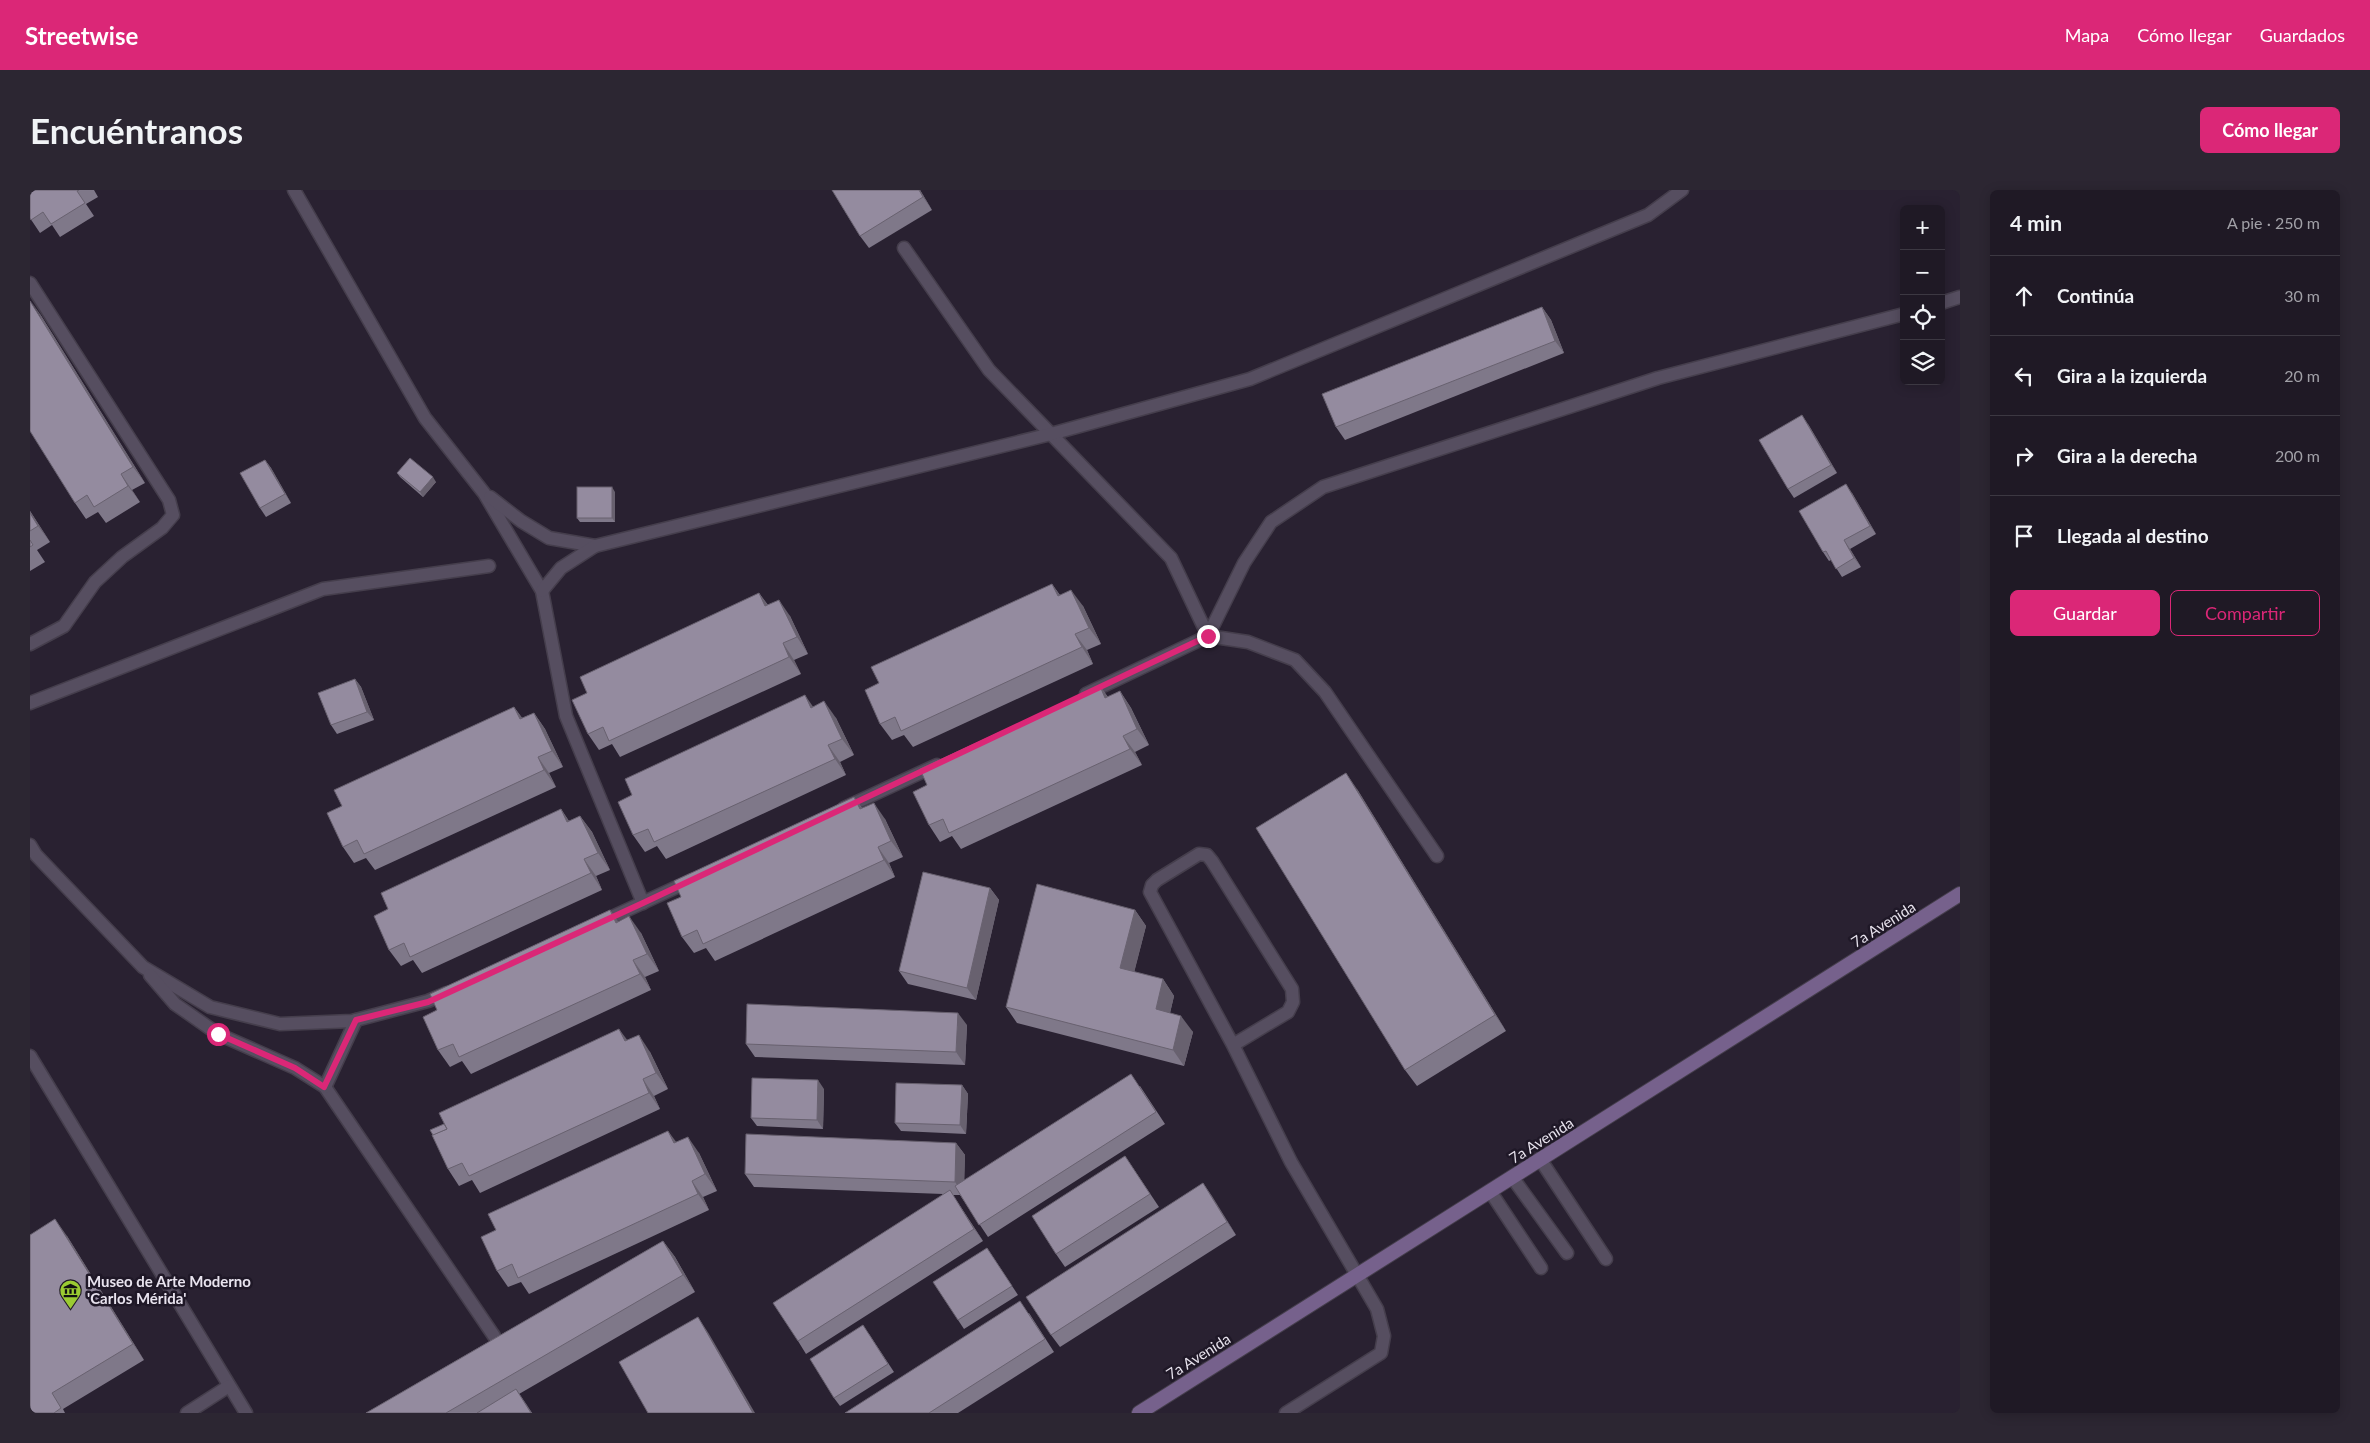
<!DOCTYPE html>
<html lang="es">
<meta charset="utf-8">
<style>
body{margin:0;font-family:Lato,sans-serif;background:#2c2632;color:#f1f3f6}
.controls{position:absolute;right:15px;top:15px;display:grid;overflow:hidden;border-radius:8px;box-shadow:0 2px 12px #0003}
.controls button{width:45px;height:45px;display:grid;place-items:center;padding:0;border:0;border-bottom:1px solid #3c3842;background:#1f1925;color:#f1f3f6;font:25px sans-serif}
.stop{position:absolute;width:15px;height:15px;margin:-11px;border:4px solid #db2777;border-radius:50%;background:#fff}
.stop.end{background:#db2777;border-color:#fff;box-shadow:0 1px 5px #0008}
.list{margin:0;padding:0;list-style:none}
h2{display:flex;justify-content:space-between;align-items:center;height:65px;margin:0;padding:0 20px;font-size:21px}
h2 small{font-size:16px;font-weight:400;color:#a1a0a7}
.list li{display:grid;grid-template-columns:32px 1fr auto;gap:15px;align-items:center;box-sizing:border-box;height:80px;padding:0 20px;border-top:1px solid #3c3842}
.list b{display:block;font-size:19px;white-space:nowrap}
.list em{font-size:16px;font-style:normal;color:#a1a0a7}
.actions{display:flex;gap:10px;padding:15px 20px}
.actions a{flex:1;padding:11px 0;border:1px solid #db2777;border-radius:8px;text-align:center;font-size:18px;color:#db2777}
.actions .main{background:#db2777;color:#fff}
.icon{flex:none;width:28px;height:28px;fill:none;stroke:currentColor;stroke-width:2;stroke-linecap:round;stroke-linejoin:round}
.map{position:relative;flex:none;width:1930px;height:1223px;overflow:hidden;border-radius:8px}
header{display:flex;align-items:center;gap:30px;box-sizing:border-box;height:70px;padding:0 25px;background:#db2777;color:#fff}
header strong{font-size:24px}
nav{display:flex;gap:28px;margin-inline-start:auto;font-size:18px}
.intro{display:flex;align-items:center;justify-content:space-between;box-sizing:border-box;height:120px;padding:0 30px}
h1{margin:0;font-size:35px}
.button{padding:12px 22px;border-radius:8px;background:#db2777;color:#fff;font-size:18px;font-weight:700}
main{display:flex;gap:30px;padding:0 30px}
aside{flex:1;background:#1f1925;border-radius:8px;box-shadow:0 2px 12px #0003}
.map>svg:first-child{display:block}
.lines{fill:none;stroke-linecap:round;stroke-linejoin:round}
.service-casing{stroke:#453e4c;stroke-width:15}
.secondary-casing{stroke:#453e4c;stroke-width:16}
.service{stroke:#564e60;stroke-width:12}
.secondary{stroke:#76618c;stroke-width:14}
.wall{fill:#7f7889}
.shaded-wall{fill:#68616f}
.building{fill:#948b9f;stroke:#68616f}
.route{stroke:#db2777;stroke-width:6}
.labels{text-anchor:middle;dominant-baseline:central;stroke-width:5;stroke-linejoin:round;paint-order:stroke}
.street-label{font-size:15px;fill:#e8e3ee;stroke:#1f1827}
.poi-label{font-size:15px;font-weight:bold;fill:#e8e3ee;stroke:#1f1827;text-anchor:start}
</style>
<header>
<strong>Streetwise</strong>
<nav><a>Mapa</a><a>Cómo llegar</a><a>Guardados</a></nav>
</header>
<div class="intro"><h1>Encuéntranos</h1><a class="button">Cómo llegar</a></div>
<main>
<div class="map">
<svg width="1930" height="1223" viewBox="0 0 1930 1223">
<rect width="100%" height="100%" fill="#292131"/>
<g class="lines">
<defs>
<g id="service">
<path d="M264,0l131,228 59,75 58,98 24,125 77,187"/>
<path d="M874,58l85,122 182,188 37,78 40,6 47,18 30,32 112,164"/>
<path d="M0,93l139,217 4,15 -11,13 -40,29 -27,25 -31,44 -34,18"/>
<path d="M1911,113l19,-6"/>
<path d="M460,307l31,24 28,17 46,8"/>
<path d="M512,401l19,-23 34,-22 456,-112 199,-55 398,-164 34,-25"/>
<path d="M1056,504l122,-58 36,-73 27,-41 52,-35 335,-109 246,-64"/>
<path d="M0,513l293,-114 166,-23"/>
<path d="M814,618l93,-43"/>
<path d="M0,655l6,10 107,112 67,40 70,17 72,-3 76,-20 19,-8"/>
<path d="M569,733l93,-43"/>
<path d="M120,785l25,29 43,30 77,34 30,19 169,249"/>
<path d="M1203,855l55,-33 5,-10 -1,-13 -80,-128 -5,-6 -8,-1 -42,26 -5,5 -2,7 83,153 58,117 86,147 7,27 -3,17 -95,60"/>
<path d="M0,866l216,357"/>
<path d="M295,897l31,-67"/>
<path d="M1510,969l66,100"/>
<path d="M1482,987l55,76"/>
<path d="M1460,1001l51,77"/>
<path d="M157,1223l42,-27"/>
</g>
<path id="secondary" d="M1109,1223l821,-519"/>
</defs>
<use href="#service" class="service-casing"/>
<use href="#secondary" class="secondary-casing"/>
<use href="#service" class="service"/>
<use href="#secondary" class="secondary"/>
</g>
<g class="wall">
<path d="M0,0h64l4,7 -12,7 8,12 -34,21 -8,-12 -12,8 -10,-15z"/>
<path d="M802,0h88l12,20 -63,38 -9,-12z"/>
<path d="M1512,117l9,13 13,33 -219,87 -9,-13z"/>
<path d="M10,124l105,169 -13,7 8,12 -34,21 -8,-11 -12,7 -11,-16z"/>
<path d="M1778,234l29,49 -43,25 -6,-9z"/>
<path d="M235,270l6,8 20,35 -25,14 -6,-9z"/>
<path d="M367,283l39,9 -13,15 -23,-20z"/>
<path d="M585,302v30h-35l-3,-4z"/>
<path d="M1822,303l24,41 -26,15 11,18 -19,10 -11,-17 -2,1 -6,-9z"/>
<path d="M0,321l20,31 -13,8 8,12 -15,9z"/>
<path d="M1022,394l8,11 23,11 18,38 -14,6 6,14 -180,83 -9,-12 -12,5 -12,-16 -1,-41z"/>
<path d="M729,403l9,12 22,11 18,38 -14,6 7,14 -181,83 -8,-13 -13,6 -11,-16 -1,-41z"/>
<path d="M325,489l6,8 13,33 -37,14 -6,-9z"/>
<path d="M1070,496l8,11 12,-6 11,17 18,37 -14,7 7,13 -181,84 -9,-13 -12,6 -11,-17 -2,-40z"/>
<path d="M484,517l8,11 12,-5 11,16 18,38 -14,6 7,14 -181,83 -9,-12 -12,5 -11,-16 -1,-41z"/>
<path d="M783,517l23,11 18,37 -14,7 6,13 -180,84 -9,-13 -12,6 -12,-17z"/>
<path d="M1327,599l149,242 -89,55 -12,-16z"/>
<path d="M824,607l8,11 23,11 18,38 -14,6 6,14 -180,84 -9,-13 -12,5 -12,-16 -1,-40z"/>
<path d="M531,619l8,12 11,-5 12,16 18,38 -14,6 6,14 -180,83 -9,-13 -12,6 -12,-16 -1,-41z"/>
<path d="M960,698l9,12 -23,100 -68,-16 -9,-13z"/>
<path d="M580,720l8,12 23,11 18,38 -14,6 6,13 -180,84 -9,-13 -12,6 -12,-17 -1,-40z"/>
<path d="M1105,720l11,16 -12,46 29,7 11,17 -4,17 23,19 -9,34 -167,-43 -11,-16z"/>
<path d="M937,835l-2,40 -210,-8 -9,-13z"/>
<path d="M597,850l23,12 18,37 -14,7 6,13 -180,84 -8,-13 -13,6 -11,-17z"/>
<path d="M932,895l6,9 -2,40 -65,-3 -6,-8z"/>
<path d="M1110,896l25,38 -177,113 -28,-42h-7l30,46 -177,113 -8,-13 145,-147 -189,-7 -9,-13 211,-31 9,12 -1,25z"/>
<path d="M794,899l-1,40 -66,-3 -6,-8z"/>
<path d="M646,952l23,11 18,38 -14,6 6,13 -180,84 -8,-12 -13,5 -11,-16z"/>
<path d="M1095,966l34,51 -94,60 -9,-13z"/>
<path d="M1173,993l33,52 -176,112 -9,-12z"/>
<path d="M37,1046l77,124 -81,49 2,4h-35z"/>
<path d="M633,1051l12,16 20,35 -176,102 13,19h-166z"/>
<path d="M957,1058l31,47 -54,34 -6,-9z"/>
<path d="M999,1123l25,39 -96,61h-113z"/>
<path d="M839,1144l25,38 -54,34 -6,-8z"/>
</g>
<g class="shaded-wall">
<path d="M889,0h1l12,20 -9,-13z"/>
<path d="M0,110l10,14 105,169 -12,-16z"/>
<path d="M1512,117l9,13 13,33 -9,-12z"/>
<path d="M1772,225l6,9 29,49 -6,-8z"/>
<path d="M235,270l6,8 20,35 -6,-9z"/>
<path d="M91,284l11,16 8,12 -12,-16z"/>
<path d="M403,287l3,5 -13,15 -3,-5z"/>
<path d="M1816,294l6,9 24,41 -6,-8z"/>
<path d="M582,297l3,5v30l-3,-4z"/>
<path d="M0,321l20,31 -12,-16 -8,-13z"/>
<path d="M1814,350l6,9 11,18 -7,-9z"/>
<path d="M1022,394l11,16 -5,-4z"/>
<path d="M1041,400l12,16 18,38 -12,-16z"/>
<path d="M729,403l12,17 -6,-4z"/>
<path d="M749,410l11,16 18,38 -11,-17z"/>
<path d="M1045,444l12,16 6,14 -11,-17z"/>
<path d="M753,453l11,17 7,14 -12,-17z"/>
<path d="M325,489l6,8 13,33 -7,-8z"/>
<path d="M1070,496l11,16 -6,-4z"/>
<path d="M1090,501l11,17 18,37 -12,-16z"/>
<path d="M775,505l11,16 -5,-3z"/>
<path d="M794,511l12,17 18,37 -12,-16z"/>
<path d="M484,517l12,16 -6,-4z"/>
<path d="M504,523l11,16 18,38 -11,-16z"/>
<path d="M1093,546l12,16 7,13 -12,-16z"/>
<path d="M798,555l12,17 6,13 -11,-16z"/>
<path d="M508,567l11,16 7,14 -12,-17z"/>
<path d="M1316,583l11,16 149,242 -11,-16z"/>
<path d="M824,607l11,16 -5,-4z"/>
<path d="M844,613l11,16 18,38 -12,-16z"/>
<path d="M531,619l11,17 -5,-4z"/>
<path d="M550,626l12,16 18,38 -12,-17z"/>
<path d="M848,657l11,16 6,14 -11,-17z"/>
<path d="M554,669l12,17 6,14 -11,-17z"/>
<path d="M960,698l9,12 -23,100 -9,-12z"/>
<path d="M580,720l11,16 -5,-3z"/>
<path d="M1105,720l11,16 -15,59 -11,-17z"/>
<path d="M599,726l12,17 18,38 -12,-17z"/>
<path d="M603,770l12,17 6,13 -11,-16z"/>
<path d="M1133,789l11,17 -7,30 -11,-17z"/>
<path d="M928,823l9,12 -2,40 -9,-13z"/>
<path d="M1151,826l12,16 -9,34 -11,-16z"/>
<path d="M589,839l12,16 -6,-4z"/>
<path d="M609,845l11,17 18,37 -12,-16z"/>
<path d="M613,889l11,17 6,13 -11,-16z"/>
<path d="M788,890l6,9 -1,40 -6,-9z"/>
<path d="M932,895l6,9 -2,40 -6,-9z"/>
<path d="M638,941l12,16 -6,-4z"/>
<path d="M658,947l11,16 18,38 -12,-17z"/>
<path d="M926,953l9,12 -1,40 -9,-13z"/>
<path d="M662,991l11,16 6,13 -11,-16z"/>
<path d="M1173,993l9,13 24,39 -9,-13z"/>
<path d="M920,1000l8,13 25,38 -9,-12z"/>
<path d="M25,1029l12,17 77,124 -11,-16z"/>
<path d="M633,1051l12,16 20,35 -12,-17z"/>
<path d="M668,1127l11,17 46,79h-2z"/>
<path d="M486,1199l11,16 5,8h-1z"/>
</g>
<g class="building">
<path d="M0,0h49l-2,1 8,12 -34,21 -8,-12 -12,8 -1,-2z"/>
<path d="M802,0h87l4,7 -63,39z"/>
<path d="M0,111l103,166 -12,7 7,12 -34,21 -7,-12 -12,8 -45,-72z"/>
<path d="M1512,117l13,34 -219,86 -14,-33z"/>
<path d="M1772,225l29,50 -43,24 -29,-49z"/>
<path d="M380,268l23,19 -13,15 -23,-19z"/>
<path d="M235,270l20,34 -25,14 -20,-35z"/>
<path d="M1816,294l24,42 -26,14 10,18 -18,11 -10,-18 -3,1 -24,-41z"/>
<rect x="547" y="297" width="35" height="31"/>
<path d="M0,323l8,13 -8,5z"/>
<path d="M0,350l3,5 -3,2z"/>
<path d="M1022,394l6,12 13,-6 18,38 -14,6 7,13 -181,84 -6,-14 -15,7 -15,-34 14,-7 -8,-16z"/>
<path d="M729,403l6,13 14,-6 18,37 -14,6 6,14 -180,84 -6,-14 -15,7 -16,-34 15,-7 -7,-16z"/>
<path d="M325,489l12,33 -36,13 -13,-32z"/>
<path d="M1070,496l5,12 15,-7 17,38 -14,7 7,13 -181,84 -6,-14 -14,6 -16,-33 14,-7 -7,-16z"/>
<path d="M775,505l6,13 13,-7 18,38 -14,6 7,14 -181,83 -6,-13 -15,6 -15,-33 14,-7 -7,-16z"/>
<path d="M484,517l6,12 14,-6 18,38 -14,6 6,13 -180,84 -7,-14 -14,7 -16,-34 15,-7 -8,-16z"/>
<path d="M1316,583l149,242 -90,55 -149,-242z"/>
<path d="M824,607l6,12 14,-6 17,38 -13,6 6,13 -181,84 -6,-14 -15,7 -15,-34 14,-6 -7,-16z"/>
<path d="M531,619l6,13 13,-6 18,37 -14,6 7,14 -181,84 -6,-14 -15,7 -15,-34 14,-7 -7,-16z"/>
<path d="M893,682l67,16 -23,100 -68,-17z"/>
<path d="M1007,694l98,26 -15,58 43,11 -7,30 25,7 -8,34 -167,-43z"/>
<path d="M580,720l6,13 13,-7 18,38 -14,6 7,14 -181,83 -6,-13 -15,6 -15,-33 14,-7 -7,-16z"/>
<path d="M717,814l211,9 -2,39 -210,-8z"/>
<path d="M589,839l6,12 14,-6 17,38 -13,6 6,14 -180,83 -7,-13 -14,6 -16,-34 15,-6 -8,-16z"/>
<path d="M1101,884l25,38 -177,113 -24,-39z"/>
<path d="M722,888l66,2 -1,40 -66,-2z"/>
<path d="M866,893l66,2 -2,40 -65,-2z"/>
<path d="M414,934l3,5 -14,6 -3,-5z"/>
<path d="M638,941l6,12 14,-6 17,37 -13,7 6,13 -180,84 -6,-14 -15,7 -16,-34 15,-7 -8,-16z"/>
<path d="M716,944l210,9 -1,39 -210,-8z"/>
<path d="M1095,966l25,38 -94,60 -24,-38z"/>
<path d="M1173,993l24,39 -176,113 -25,-38z"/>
<path d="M920,1000l24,39 -176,112 -25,-38z"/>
<path d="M25,1029l78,125 -81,49 9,15 -7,5h-24v-178z"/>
<path d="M633,1051l20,34 -237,138h-80z"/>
<path d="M957,1058l25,38 -54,34 -25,-38z"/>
<path d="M990,1111l25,38 -116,74h-84z"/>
<path d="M668,1127l55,96h-105l-29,-51z"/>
<path d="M833,1135l25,39 -54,34 -24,-39z"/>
<path d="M486,1199l15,24h-54z"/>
</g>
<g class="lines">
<path class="route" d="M188,844l77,34 29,19 32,-67 72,-18 215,-99 565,-267"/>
</g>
<defs>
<symbol id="museum-pin" viewBox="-11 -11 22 30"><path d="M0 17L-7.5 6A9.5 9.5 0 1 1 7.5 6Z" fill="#9bcb32" stroke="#1f1827"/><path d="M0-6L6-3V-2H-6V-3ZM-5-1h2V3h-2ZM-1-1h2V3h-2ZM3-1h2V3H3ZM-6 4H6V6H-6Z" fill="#111"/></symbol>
</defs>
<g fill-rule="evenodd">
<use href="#museum-pin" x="28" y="1088" width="25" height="34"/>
</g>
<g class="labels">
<g class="street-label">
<text transform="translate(1853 734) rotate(-32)">7a Avenida</text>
<text transform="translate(1511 950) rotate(-32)">7a Avenida</text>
<text transform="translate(1168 1166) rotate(-32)">7a Avenida</text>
</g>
<g class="poi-label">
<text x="57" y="1091">Museo de Arte Moderno<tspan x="57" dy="17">'Carlos Mérida'</tspan></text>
</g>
</g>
</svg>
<div class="controls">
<button>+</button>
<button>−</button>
<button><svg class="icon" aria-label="locate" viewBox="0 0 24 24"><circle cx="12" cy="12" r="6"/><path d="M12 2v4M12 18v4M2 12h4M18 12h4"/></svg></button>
<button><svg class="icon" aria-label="layers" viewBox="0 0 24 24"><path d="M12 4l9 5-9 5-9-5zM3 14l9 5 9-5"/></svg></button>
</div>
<div class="stop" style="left:188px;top:844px"></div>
<div class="stop end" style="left:1178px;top:446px"></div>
</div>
<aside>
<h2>4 min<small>A pie · 250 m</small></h2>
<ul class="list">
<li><svg class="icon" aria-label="ahead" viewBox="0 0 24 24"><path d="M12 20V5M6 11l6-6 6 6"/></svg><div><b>Continúa</b></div><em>30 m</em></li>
<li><svg class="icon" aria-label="left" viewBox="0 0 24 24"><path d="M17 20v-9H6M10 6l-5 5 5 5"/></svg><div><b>Gira a la izquierda</b></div><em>20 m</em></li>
<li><svg class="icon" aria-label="right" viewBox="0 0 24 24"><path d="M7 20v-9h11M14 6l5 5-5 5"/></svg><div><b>Gira a la derecha</b></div><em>200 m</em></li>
<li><svg class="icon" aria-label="arrive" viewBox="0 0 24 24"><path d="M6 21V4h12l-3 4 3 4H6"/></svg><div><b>Llegada al destino</b></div></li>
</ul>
<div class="actions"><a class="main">Guardar</a><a>Compartir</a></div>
</aside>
</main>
